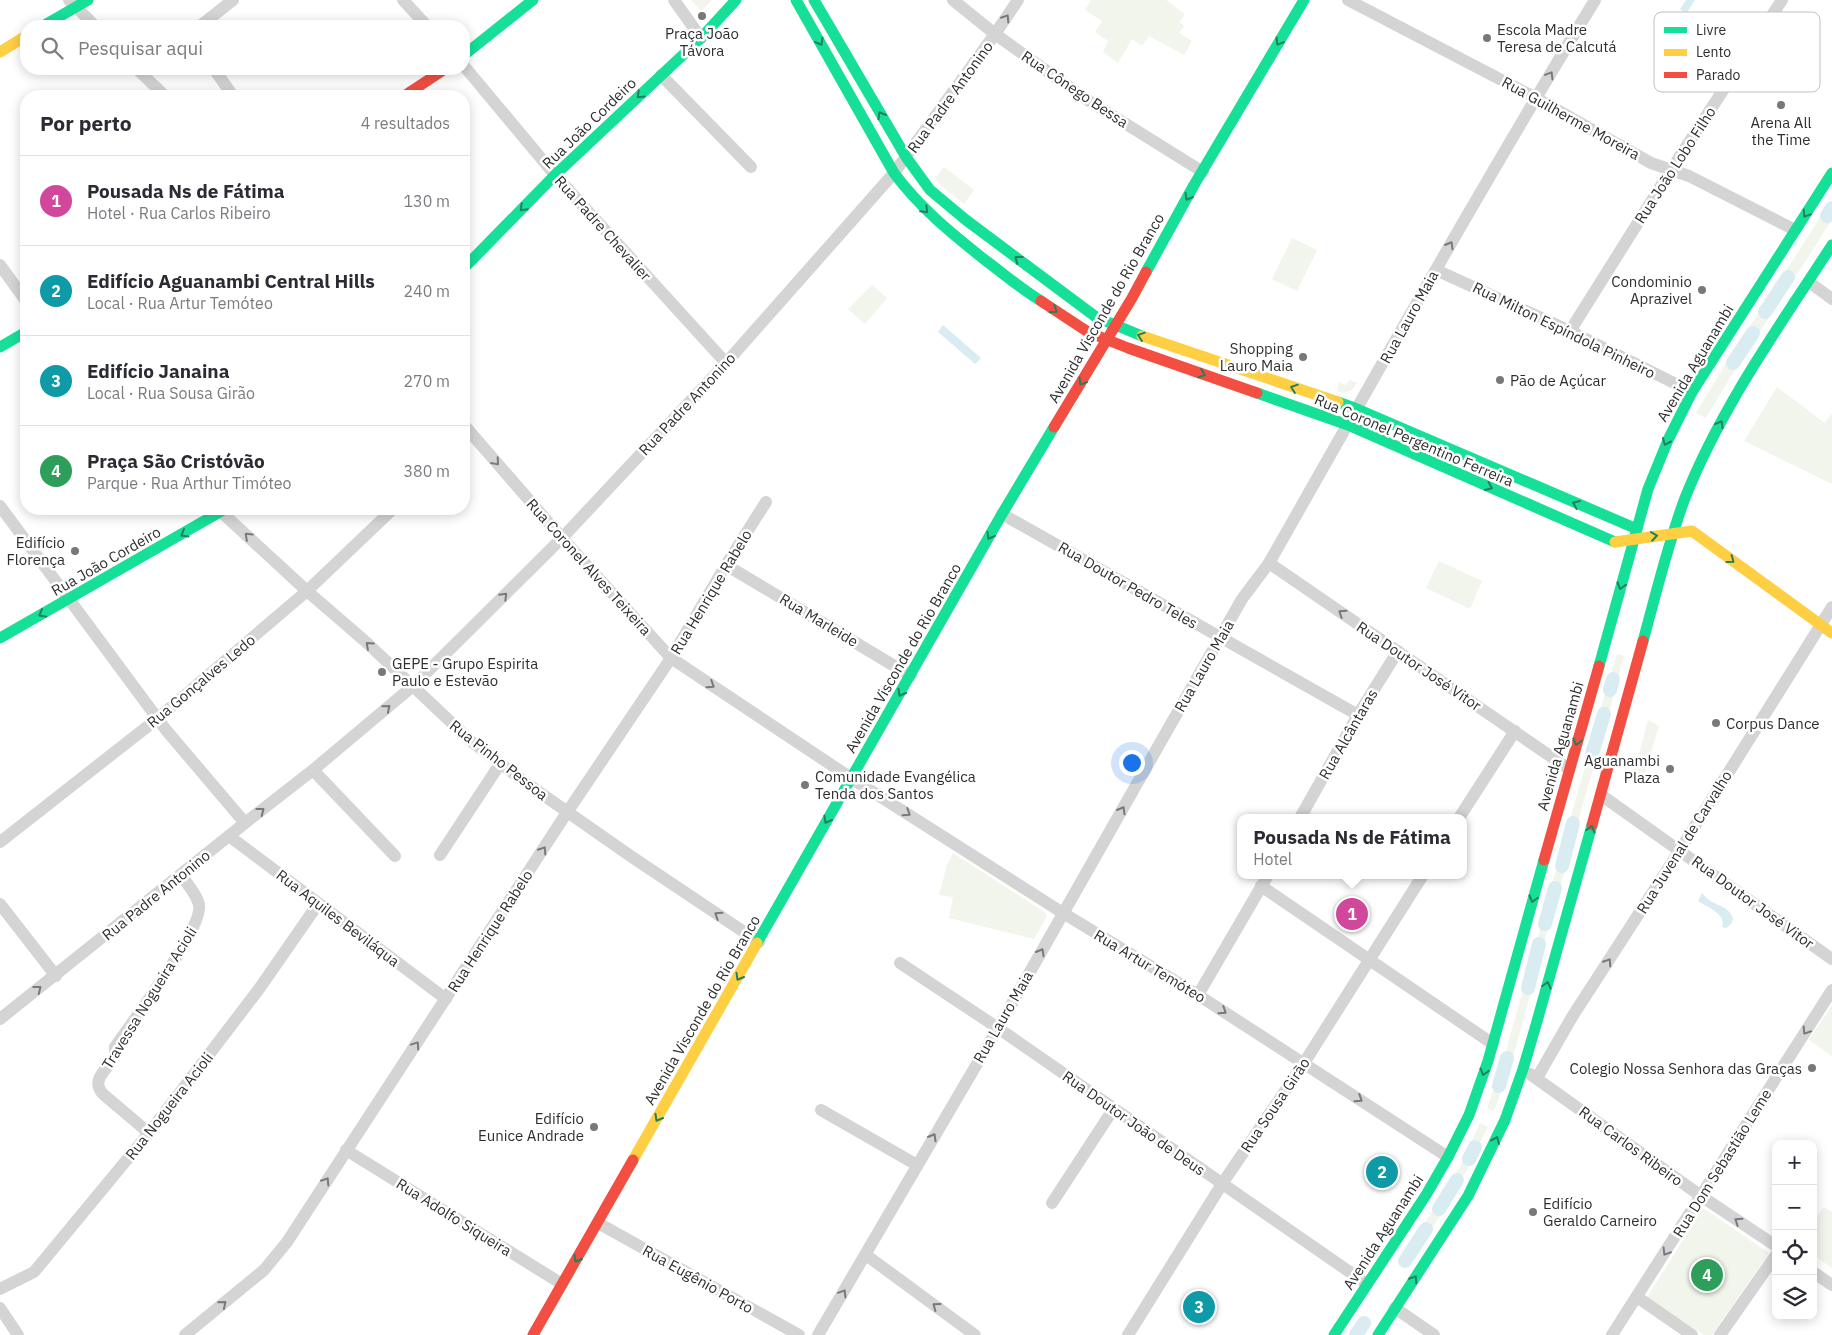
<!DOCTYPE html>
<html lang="pt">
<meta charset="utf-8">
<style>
body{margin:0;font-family:"IBM Plex Sans",sans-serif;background:#f7f7f7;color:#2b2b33}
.controls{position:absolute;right:15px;bottom:15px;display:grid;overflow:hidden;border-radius:10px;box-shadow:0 2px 12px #0003}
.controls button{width:45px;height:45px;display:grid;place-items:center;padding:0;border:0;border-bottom:1px solid #e1e1e2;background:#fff;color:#2b2b33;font:25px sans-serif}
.you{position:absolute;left:1131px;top:762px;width:18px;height:18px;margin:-12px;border:4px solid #fff;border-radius:50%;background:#1a73e8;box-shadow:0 0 0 8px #1a73e833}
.badge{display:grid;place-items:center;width:32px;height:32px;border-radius:50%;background:#0b8043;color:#fff;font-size:16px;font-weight:700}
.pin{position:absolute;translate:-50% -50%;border:2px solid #fff;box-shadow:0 1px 5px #0006}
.popup{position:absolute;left:1237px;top:814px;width:230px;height:65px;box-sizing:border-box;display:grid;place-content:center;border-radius:10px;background:#fff;filter:drop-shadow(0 1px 4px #0005);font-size:16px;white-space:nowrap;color:#7c7c81}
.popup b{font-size:19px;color:#2b2b33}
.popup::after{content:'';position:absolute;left:50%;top:100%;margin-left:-10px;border:10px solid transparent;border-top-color:#fff}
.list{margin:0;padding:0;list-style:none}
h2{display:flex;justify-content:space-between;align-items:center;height:65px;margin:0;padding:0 20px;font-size:21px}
h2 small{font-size:16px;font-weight:400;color:#7c7c81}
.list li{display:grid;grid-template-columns:32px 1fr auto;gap:15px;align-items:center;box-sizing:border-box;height:90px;padding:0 20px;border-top:1px solid #e1e1e2}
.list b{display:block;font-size:19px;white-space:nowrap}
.list p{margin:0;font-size:16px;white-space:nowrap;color:#7c7c81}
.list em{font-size:16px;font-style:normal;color:#7c7c81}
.icon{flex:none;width:28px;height:28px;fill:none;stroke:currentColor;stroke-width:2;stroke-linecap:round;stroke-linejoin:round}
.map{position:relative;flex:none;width:1832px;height:1335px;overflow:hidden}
.search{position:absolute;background:#fff;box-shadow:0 2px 12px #0003;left:20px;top:20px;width:450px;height:55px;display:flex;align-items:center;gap:12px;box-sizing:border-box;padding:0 18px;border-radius:20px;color:#7c7c81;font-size:19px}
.panel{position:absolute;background:#fff;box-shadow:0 2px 12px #0003;left:20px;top:90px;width:450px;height:425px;border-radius:20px}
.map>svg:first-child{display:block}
.green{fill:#f2f5ec}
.water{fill:#d9ecf1}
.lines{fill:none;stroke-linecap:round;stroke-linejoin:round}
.canal{stroke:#d9ecf1;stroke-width:14}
.street{stroke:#d4d4d4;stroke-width:12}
.fast{stroke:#16e098;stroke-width:11}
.slow{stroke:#ffcf43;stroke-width:11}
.jam{stroke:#f24e42;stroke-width:11}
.oneway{stroke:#797979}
.oneway2{stroke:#247f5e}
.poi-dot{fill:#787878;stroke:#fff;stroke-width:2}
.labels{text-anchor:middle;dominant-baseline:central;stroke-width:5;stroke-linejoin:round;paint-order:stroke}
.poi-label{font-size:15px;fill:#2f2f2f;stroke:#fff;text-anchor:start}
.street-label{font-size:15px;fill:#2f2f2f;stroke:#fff}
.key{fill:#fff;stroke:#c1c1c1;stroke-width:1}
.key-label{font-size:14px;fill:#2f2f2f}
</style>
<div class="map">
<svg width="1832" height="1335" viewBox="0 0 1832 1335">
<rect width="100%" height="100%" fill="#fff"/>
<g class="green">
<path d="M691,0h21l-11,11z"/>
<path d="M1091,0h75l19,14 -6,8 5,4 -5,7 13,8 -8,14 -35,-19 -7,10 -10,-7 -14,24 -15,-11 5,-11 -13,-9 7,-11 -17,-11z"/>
<path d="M944,167l30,23 -10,14 -20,-16 -9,-9z"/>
<path d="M1823,213l9,7 -39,60 -9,-6z"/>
<path d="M1292,238l25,12 -20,41 -25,-12z"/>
<path d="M872,285l15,13 -22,26 -17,-15z"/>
<path d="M1761,310l9,6 -13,20 -10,-6z"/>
<path d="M1728,360l9,6 -31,52 -10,-5z"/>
<path d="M1350,380l7,3 -5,7 -8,3 -7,-2 2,-9 7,3z"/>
<path d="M1777,387l48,36 7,-10v71l-88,-43z"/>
<path d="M1439,561l43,20 -12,28 -44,-21z"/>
<path d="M1617,654l7,2 -7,24 -7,-2z"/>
<path d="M1607,689l8,2 -7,25 -9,-3z"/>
<path d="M1648,720l11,6 -16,54 -10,-4z"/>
<path d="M1589,753l8,2 -20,70 -8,-2z"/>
<path d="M953,853l90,58 3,3v4l-12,21 -85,-21 4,-21 -14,-2 8,-30z"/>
<path d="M1558,864l8,3 -7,23 -8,-3z"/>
<path d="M1542,923l7,2 -6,20 -7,-2z"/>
<path d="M1524,987l8,2 -20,71 -8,-3z"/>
<path d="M1832,1005v51l-23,-16z"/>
<path d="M1495,1085l7,3 -8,23 -7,-3z"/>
<path d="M1480,1123l8,4 -11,21 -7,-3z"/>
<path d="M1465,1157l7,3 -12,22 -7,-3z"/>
<path d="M1435,1206l8,5 -13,20 -7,-5z"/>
<path d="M1824,1207l8,5v56l-19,-13v-33z"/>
<path d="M1703,1208l66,45 -57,82h-8l-57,-37z"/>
</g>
<g class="water">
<path d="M1686,0h9l-9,14 -6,-5z"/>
<path d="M943,325l38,33 -6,6 -37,-32z"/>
<path d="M1702,893c10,14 25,10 31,25l-1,5 -6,5 -4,-1c5,-13 -15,-20 -24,-26z"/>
</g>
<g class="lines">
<g class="canal">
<path d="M1827,216l5,-8"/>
<path d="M1765,312l23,-35"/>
<path d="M1733,363l20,-30"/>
<path d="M1610,690l3,-11"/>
<path d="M1592,754l12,-40"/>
<path d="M1562,866l11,-43"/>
<path d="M1545,924l10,-36"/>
<path d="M1528,988l11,-44"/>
<path d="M1499,1086l8,-28"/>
<path d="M1469,1159l6,-12"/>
<path d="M1439,1209l18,-29"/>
<path d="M1405,1261l21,-32"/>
<path d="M1356,1335l8,-12"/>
</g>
<g class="street">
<path d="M69,0l26,26"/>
<path d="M403,0l24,26"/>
<path d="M674,0l27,38"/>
<path d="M953,0l42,34 91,65 117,73"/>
<path d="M1348,0l188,98 115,65 38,13 106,54"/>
<path d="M200,26l33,-26"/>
<path d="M464,66l91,109 171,188"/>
<path d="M137,69l28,27"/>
<path d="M214,69l19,27"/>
<path d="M661,75l90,92"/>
<path d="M0,265l26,36"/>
<path d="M1436,270l134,61 122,61"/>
<path d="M1809,282l23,17"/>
<path d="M1570,331l101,-161 111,-170"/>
<path d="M464,425l98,113 109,120 180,120 212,135 135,82 250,162"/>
<path d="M0,506l166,224 79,93"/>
<path d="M218,509l89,82 59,51 106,100 57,43 100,70 130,87"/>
<path d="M1002,514l356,201"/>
<path d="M1269,563l300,206"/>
<path d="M726,565l185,111"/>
<path d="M313,770l82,86"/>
<path d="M1601,795l231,164"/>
<path d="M1300,818l58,-103 40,-64"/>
<path d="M1459,818l56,-87"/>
<path d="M229,836l217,163"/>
<path d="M0,842l157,-123 150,-128 86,-82"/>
<path d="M440,855l60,-91"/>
<path d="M1261,886l232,158"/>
<path d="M0,904l56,72"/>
<path d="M900,963l98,65 369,256"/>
<path d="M1198,995l70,-120"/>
<path d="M0,1019l245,-196 68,-53 100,-84 149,-148 164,-175 168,-190 101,-139 23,-34"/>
<path d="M1530,1074l171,122 75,50"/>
<path d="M1537,1078l35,-61 108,-167 152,-243"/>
<path d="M821,1110l96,55"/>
<path d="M149,1133l-46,-39c-14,-15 7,-26 12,-39 0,-3 0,-6 0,-8 16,-23 89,-120 84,-142 -2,-11 -12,-21 -18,-30"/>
<path d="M346,1150l216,134"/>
<path d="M1052,1203l62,-95"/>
<path d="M598,1223l201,112"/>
<path d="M866,1255l109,80"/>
<path d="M1813,1272l19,13"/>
<path d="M0,1289l34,-17 115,-139 110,-144 59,-85"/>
<path d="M1637,1297l55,38"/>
<path d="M0,1308l18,27"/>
<path d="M1395,1308l39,27"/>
<path d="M185,1335l79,-65 23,-28 275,-422 109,-162 55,-93 40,-63"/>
<path d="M818,1335l180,-307 244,-429 27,-36c107,-188 213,-378 326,-563"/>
<path d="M1128,1335l94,-151 82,-121 119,-188"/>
<path d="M1612,1335l220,-345"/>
<path d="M1720,1335l56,-80"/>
</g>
<g class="fast">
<path d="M796,0l98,173c26,35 57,60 91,87 19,14 36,29 56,41"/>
<path d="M814,0l92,157 24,33 36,30 130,97 46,19"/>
<path d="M43,26l45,-26"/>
<path d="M464,55l69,-55"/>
<path d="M464,268l91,-93 146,-137 35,-38"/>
<path d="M1146,272l48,-87 110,-185"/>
<path d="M0,347l26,-15"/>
<path d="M1257,393l91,32 267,117"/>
<path d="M1338,402l19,7 280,120"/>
<path d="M0,638l225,-129"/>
<path d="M1643,641c13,-47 25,-98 42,-143 36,-91 94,-171 147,-253"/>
<path d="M1599,666l49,-177 20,-49 24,-48 140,-219"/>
<path d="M757,943l245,-429 52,-87"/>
<path d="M1334,1335l92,-140 22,-38 21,-42 19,-54 56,-201"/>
<path d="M1378,1335l90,-139 37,-76 18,-51 13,-44 56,-200"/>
</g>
<g class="slow">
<path d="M0,52l26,-16"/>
<path d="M1142,336l196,66"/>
<path d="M1615,542l77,-11 140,102"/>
<path d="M633,1160l124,-217"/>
</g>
<g class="jam">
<path d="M404,96l41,-27"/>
<path d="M1041,301l47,31 40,16 129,45"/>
<path d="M1054,427l78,-129 14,-26"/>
<path d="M1592,825l51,-184"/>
<path d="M1544,860l55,-194"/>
<path d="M533,1335l100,-175"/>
</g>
</g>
<defs><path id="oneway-chevron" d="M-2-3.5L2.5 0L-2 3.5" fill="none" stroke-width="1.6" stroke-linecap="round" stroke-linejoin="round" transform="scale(1.25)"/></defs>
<g class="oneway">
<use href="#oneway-chevron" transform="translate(1006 18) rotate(-57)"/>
<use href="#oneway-chevron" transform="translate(1550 75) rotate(-59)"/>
<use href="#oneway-chevron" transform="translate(1450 245) rotate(-60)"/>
<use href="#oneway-chevron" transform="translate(496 462) rotate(49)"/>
<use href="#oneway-chevron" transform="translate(248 536) rotate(-137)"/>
<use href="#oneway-chevron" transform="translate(504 596) rotate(-45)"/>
<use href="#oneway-chevron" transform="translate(1342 613) rotate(-146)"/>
<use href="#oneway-chevron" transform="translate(369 645) rotate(-138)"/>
<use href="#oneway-chevron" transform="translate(711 685) rotate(33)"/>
<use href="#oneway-chevron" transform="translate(387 708) rotate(-40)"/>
<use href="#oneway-chevron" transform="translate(1122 810) rotate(-60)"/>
<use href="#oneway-chevron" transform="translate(261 811) rotate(-37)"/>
<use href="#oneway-chevron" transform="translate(907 813) rotate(33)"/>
<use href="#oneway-chevron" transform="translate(543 850) rotate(-57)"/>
<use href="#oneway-chevron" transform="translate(718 915) rotate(-147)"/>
<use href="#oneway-chevron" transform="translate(1041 952) rotate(-60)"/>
<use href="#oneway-chevron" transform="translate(1608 962) rotate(-57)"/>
<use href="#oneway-chevron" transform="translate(38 989) rotate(-38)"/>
<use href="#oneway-chevron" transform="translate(1223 1011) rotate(33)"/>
<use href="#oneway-chevron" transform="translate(1806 1031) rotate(123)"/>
<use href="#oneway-chevron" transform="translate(416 1045) rotate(-56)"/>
<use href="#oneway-chevron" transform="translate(1359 1099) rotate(33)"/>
<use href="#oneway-chevron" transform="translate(933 1137) rotate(-60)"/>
<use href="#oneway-chevron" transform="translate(326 1181) rotate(-57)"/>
<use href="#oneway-chevron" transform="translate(1738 1221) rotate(-146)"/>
<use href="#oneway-chevron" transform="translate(1666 1252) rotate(122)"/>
<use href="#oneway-chevron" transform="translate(843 1293) rotate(-59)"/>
<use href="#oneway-chevron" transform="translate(223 1304) rotate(-40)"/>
<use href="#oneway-chevron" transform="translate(936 1306) rotate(-144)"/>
</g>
<g class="oneway2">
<use href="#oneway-chevron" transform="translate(820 42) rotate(60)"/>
<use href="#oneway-chevron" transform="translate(1279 42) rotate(121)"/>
<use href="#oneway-chevron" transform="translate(640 95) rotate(136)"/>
<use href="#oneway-chevron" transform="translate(881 115) rotate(-120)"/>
<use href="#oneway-chevron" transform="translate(1188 197) rotate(120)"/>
<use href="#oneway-chevron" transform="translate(523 208) rotate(135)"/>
<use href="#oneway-chevron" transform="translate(925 210) rotate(45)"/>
<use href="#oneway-chevron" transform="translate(1806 214) rotate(123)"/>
<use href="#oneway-chevron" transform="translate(1018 259) rotate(-143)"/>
<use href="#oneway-chevron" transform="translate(1054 310) rotate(33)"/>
<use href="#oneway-chevron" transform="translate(1141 336) rotate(-161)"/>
<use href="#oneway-chevron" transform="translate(1202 374) rotate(19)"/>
<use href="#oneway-chevron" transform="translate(1082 382) rotate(121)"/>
<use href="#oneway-chevron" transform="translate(1294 388) rotate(-161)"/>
<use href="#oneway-chevron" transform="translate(1720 424) rotate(-61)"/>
<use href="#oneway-chevron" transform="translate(1666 442) rotate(114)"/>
<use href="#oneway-chevron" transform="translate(1489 487) rotate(24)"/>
<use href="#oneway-chevron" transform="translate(1576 504) rotate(-157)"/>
<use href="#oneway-chevron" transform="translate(184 534) rotate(150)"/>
<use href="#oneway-chevron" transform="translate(990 536) rotate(119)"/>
<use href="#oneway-chevron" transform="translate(1654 536) rotate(-8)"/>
<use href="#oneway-chevron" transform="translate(1731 560) rotate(36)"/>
<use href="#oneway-chevron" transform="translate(1621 586) rotate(106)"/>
<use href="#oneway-chevron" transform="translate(42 614) rotate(151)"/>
<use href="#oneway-chevron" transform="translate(901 693) rotate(120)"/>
<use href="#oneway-chevron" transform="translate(1577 742) rotate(105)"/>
<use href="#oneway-chevron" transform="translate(827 820) rotate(119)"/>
<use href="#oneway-chevron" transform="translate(1591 829) rotate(-74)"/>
<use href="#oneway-chevron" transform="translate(1533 899) rotate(106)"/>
<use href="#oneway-chevron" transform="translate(739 977) rotate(120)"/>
<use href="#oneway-chevron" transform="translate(1547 985) rotate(-75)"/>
<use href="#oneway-chevron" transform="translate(1484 1072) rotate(107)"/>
<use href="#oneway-chevron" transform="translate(658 1118) rotate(120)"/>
<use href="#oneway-chevron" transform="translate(1496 1140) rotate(-66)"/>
<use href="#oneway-chevron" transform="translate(577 1259) rotate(120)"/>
<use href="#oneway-chevron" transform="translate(1414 1279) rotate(-57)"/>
</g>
<g class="poi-dot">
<circle cx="702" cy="16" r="5"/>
<circle cx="1487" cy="38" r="5"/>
<circle cx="1781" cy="105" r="5"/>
<circle cx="1702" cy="290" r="5"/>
<circle cx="1303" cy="357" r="5"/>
<circle cx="1500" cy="380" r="5"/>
<circle cx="75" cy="551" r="5"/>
<circle cx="382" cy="672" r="5"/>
<circle cx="1716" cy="723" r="5"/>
<circle cx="1670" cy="769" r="5"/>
<circle cx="805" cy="785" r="5"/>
<circle cx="1812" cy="1068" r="5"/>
<circle cx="594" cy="1127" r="5"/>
<circle cx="1533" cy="1212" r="5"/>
</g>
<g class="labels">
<g class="poi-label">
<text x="1497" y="29">Escola Madre<tspan x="1497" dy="17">Teresa de Calcutá</tspan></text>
<text x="702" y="33" text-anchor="middle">Praça João<tspan x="702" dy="17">Távora</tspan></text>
<text x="1781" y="122" text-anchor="middle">Arena All<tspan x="1781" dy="17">the Time</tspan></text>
<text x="1692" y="281" text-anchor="end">Condominio<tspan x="1692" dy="17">Aprazivel</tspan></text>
<text x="1293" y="348" text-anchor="end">Shopping<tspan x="1293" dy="17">Lauro Maia</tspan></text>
<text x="1510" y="380">Pão de Açúcar</text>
<text x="65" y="542" text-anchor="end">Edifício<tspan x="65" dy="17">Florença</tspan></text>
<text x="392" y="663">GEPE - Grupo Espirita<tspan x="392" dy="17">Paulo e Estevão</tspan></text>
<text x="1726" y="723">Corpus Dance</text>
<text x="1660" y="760" text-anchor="end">Aguanambi<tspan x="1660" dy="17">Plaza</tspan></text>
<text x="815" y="776">Comunidade Evangélica<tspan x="815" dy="17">Tenda dos Santos</tspan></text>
<text x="1802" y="1068" text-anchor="end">Colegio Nossa Senhora das Graças</text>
<text x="584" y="1118" text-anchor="end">Edifício<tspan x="584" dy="17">Eunice Andrade</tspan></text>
<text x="1543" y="1203">Edifício<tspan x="1543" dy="17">Geraldo Carneiro</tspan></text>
</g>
<g class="street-label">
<text transform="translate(1075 89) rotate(34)">Rua Cônego Bessa</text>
<text transform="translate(950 97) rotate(-54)">Rua Padre Antonino</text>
<text transform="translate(1571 118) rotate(29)">Rua Guilherme Moreira</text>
<text transform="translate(589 123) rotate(-44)">Rua João Cordeiro</text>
<text transform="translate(1675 165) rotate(-57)">Rua João Lobo Filho</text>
<text transform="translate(603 228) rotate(48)">Rua Padre Chevalier</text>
<text transform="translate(1106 308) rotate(-60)">Avenida Visconde do Rio Branco</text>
<text transform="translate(1409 317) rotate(-61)">Rua Lauro Maia</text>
<text transform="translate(1564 330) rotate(26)">Rua Milton Espíndola Pinheiro</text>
<text transform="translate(1695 363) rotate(-59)">Avenida Aguanambi</text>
<text transform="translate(687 404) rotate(-47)">Rua Padre Antonino</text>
<text transform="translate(1414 440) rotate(23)">Rua Coronel Pergentino Ferreira</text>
<text transform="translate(106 561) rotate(-30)">Rua João Cordeiro</text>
<text transform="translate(589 567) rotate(48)">Rua Coronel Alves Teixeira</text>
<text transform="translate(1128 585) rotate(30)">Rua Doutor Pedro Teles</text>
<text transform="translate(711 592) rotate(-59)">Rua Henrique Rabelo</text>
<text transform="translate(819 620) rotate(31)">Rua Marleide</text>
<text transform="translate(903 658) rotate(-60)">Avenida Visconde do Rio Branco</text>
<text transform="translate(1204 666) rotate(-60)">Rua Lauro Maia</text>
<text transform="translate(1419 666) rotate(34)">Rua Doutor José Vitor</text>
<text transform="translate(201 681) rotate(-40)">Rua Gonçalves Ledo</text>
<text transform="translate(1348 734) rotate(-60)">Rua Alcântaras</text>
<text transform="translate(1560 746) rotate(-74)">Avenida Aguanambi</text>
<text transform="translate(499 760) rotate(38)">Rua Pinho Pessoa</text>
<text transform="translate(1684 842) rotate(-58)">Rua Juvenal de Carvalho</text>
<text transform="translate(156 895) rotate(-39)">Rua Padre Antonino</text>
<text transform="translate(1753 902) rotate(36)">Rua Doutor José Vitor</text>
<text transform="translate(338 918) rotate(37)">Rua Aquiles Beviláqua</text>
<text transform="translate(490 931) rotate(-57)">Rua Henrique Rabelo</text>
<text transform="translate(1150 966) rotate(31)">Rua Artur Temóteo</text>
<text transform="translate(149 998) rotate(-58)">Travessa Nogueira Acioli</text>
<text transform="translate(702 1010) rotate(-60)">Avenida Visconde do Rio Branco</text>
<text transform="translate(1003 1017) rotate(-60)">Rua Lauro Maia</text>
<text transform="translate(1275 1105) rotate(-56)">Rua Sousa Girão</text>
<text transform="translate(169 1106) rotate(-52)">Rua Nogueira Acioli</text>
<text transform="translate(1134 1123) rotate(35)">Rua Doutor João de Deus</text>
<text transform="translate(1631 1146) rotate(36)">Rua Carlos Ribeiro</text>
<text transform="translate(1722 1163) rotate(-58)">Rua Dom Sebastião Leme</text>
<text transform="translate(454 1217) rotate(32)">Rua Adolfo Siqueira</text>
<text transform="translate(1383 1232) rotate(-57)">Avenida Aguanambi</text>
<text transform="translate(698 1279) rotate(29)">Rua Eugênio Porto</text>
</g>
</g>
<rect x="1654" y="12" width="166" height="80" rx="8" class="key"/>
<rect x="1664" y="27" width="23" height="6" fill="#16e098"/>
<rect x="1664" y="49" width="23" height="7" fill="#ffcf43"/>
<rect x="1664" y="72" width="23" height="6" fill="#f24e42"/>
<g class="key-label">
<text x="1696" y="35">Livre</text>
<text x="1696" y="57">Lento</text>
<text x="1696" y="80">Parado</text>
</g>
</svg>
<div class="controls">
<button>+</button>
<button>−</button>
<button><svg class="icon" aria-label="locate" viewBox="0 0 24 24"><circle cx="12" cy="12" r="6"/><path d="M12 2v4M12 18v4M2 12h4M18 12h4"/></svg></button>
<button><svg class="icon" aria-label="layers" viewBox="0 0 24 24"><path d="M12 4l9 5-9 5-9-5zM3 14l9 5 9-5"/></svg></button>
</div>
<div class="you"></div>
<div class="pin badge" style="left:1352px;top:914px;background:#d1479c">1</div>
<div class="popup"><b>Pousada Ns de Fátima</b>Hotel</div>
<div class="pin badge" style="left:1382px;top:1172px;background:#0f9aa8">2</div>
<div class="pin badge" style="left:1199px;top:1307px;background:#0f9aa8">3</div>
<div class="pin badge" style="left:1707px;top:1275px;background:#2e9e5b">4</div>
<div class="search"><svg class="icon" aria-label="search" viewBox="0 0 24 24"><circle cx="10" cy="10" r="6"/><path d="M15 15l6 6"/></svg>Pesquisar aqui</div>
<section class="panel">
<h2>Por perto<small>4 resultados</small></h2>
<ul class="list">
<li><span class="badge" style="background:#d1479c">1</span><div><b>Pousada Ns de Fátima</b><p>Hotel · Rua Carlos Ribeiro</p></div><em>130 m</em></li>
<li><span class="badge" style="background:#0f9aa8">2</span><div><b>Edifício Aguanambi Central Hills</b><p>Local · Rua Artur Temóteo</p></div><em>240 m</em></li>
<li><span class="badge" style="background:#0f9aa8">3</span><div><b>Edifício Janaina</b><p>Local · Rua Sousa Girão</p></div><em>270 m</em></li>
<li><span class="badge" style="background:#2e9e5b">4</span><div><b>Praça São Cristóvão</b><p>Parque · Rua Arthur Timóteo</p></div><em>380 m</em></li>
</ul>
</section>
</div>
